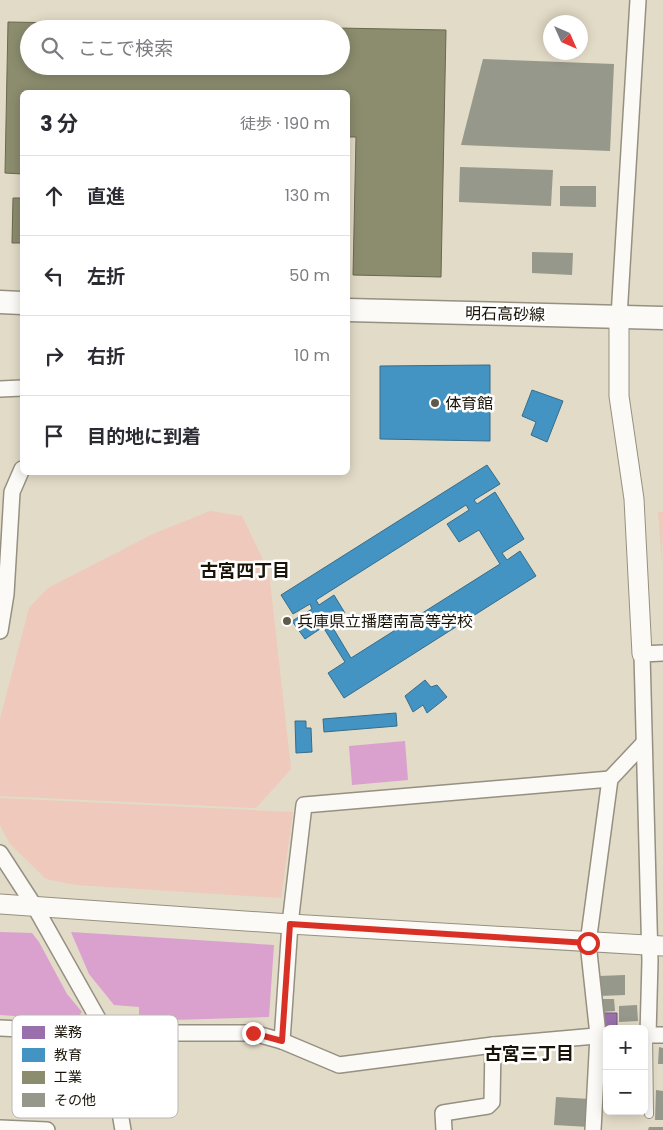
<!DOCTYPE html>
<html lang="ja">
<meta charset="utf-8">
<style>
body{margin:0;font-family:Poppins,"Noto Sans JP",sans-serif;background:#f7f7f7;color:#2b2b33}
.controls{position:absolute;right:15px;bottom:15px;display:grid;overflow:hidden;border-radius:8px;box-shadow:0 2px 12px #0003}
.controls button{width:45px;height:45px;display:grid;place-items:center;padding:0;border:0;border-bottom:1px solid #e1e1e2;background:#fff;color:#2b2b33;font:25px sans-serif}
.compass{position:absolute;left:543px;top:15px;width:45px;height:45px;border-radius:50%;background:#fff;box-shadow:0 2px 12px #0003;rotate:135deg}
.stop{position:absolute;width:15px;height:15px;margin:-11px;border:4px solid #d93025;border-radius:50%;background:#fff}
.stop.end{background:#d93025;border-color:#fff;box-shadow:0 1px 5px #0008}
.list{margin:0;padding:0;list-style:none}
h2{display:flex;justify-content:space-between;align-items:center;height:65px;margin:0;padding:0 20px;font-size:21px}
h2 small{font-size:16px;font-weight:400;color:#7c7c81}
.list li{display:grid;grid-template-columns:32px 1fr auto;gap:15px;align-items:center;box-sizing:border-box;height:80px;padding:0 20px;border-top:1px solid #e1e1e2}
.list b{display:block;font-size:19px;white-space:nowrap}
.list em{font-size:16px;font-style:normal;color:#7c7c81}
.icon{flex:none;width:28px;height:28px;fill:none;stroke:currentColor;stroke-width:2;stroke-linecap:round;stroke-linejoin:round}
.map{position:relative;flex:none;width:663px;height:1130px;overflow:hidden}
.search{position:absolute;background:#fff;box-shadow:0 2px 12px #0003;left:20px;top:20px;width:330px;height:55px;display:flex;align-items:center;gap:12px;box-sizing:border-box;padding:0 18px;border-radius:28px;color:#7c7c81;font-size:19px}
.panel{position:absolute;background:#fff;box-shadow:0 2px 12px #0003;left:20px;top:90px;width:330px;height:385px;border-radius:8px}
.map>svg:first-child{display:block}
.green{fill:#efc9bb}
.water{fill:#daa0ce}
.offices{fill:#9970ab;stroke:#73547a}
.schools{fill:#4393c3;stroke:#366d8b;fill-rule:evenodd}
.industry{fill:#8c8c6e;stroke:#6a684f;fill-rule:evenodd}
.building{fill:#95988a}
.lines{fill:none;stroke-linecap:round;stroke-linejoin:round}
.service-casing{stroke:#959081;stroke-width:10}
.minor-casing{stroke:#959081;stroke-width:18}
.tertiary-casing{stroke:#959081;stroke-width:21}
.secondary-casing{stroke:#959081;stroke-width:25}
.service{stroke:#fbfaf7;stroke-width:8}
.minor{stroke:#fbfaf7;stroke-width:15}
.tertiary{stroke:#fbfaf7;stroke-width:19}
.secondary{stroke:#fbfaf7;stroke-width:22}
.route{stroke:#d93025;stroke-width:6}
.poi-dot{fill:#5f5a4a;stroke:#fff;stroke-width:2}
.labels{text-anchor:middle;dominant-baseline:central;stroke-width:5;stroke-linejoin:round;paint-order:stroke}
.street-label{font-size:16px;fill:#191407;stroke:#fff}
.poi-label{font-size:16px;fill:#191407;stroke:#fff;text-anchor:start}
.neighbourhood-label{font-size:18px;font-weight:bold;fill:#191407;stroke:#fff}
.key{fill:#fff;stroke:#bab8b5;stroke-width:1}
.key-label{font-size:14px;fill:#191407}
</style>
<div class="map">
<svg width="663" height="1130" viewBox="0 0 663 1130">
<rect width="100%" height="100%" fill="#e2dbc7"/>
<g class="green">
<path d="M210,511l32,5 27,56 22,197 -35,39 -256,-12v-77l29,-111 19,-20 105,-54z"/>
<path d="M658,512h5l-1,52z"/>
<path d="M0,798l293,14 -12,86 -205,-13 -30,-6 -36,-35 -10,-19z"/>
</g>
<g class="water">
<path d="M405,741l3,39 -56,5 -3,-39z"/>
<path d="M0,932l32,1 7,9 28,52 15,18 -7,8 -75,-5z"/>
<path d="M71,932l203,13 -5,72 -130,4v-14l-25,-2 -25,-31z"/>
</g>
<path class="offices" d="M599,1013h18v14l-17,1z"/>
<g class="schools">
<path d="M490,365v76l-110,-2v-73z"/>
<path d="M532,390l31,11 -16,41 -16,-7 5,-13 -14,-6z"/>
<path d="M487,465l13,19 -26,16 3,4 18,-12 29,47 -22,14 5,7 13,-9 16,25 -192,122 -16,-25 17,-11 -22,-35 -18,12 -13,-18 20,-12 -2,-5 -17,10 -12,-19zM466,505l3,5 -22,14 12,18 20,-12 21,34 -149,94 -21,-35 15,-10 -11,-18 -15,10 -3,-5z"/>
<path d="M425,680l6,7 6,-2 10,12 -20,16 -4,-8 -10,7 -8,-16z"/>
<path d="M396,713l1,13 -73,6 -1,-13z"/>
<path d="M295,721h11v7h5l1,24 -16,1z"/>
</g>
<g class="industry">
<path d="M8,22l438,8 -5,247 -88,-2 3,-138h-8v-45h-326v82l-17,-1zM29,29h312v37h-312z"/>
<path d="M13,198h9v45h-10z"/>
</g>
<g class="building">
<path d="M483,59l131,5 -4,87 -149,-6z"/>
<path d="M460,167l93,3 -2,36 -92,-4z"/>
<path d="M560,186h36v21l-36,-1z"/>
<path d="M532,252l41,1 -1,22 -40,-2z"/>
<path d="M625,975v20l-25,1 -1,-20z"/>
<path d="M603,999h11l1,12 -12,1z"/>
<path d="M637,1005l1,16 -19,1v-16z"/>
<path d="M659,1047l4,1v16h-5z"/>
<path d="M656,1090l7,1v29h-8z"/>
<path d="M556,1097l34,2 -1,28 -35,-2z"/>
<path d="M649,1127h14v3h-15z"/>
</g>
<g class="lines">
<defs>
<path id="service" d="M648,1035l1,79"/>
<g id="minor">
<path d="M619,317l19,-317"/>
<path d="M0,389l22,-1"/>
<path d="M0,631l6,-37 6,-102 10,-23"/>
<path d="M0,853l35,54 71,126 17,97"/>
<path d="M0,1028l106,5h147l29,8 8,-117 14,-119 306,-26"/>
<path d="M644,1035h19"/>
<path d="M648,1035l2,-74 -8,-307 21,-1"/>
<path d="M282,1041l57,24 154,-20 114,-10"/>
<path d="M0,1128l47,2"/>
<path d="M444,1130l-1,-17 45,-7 4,-4 1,-57"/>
<path d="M593,1130l5,-95 -10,-92 22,-164 33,-35"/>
</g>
<g id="tertiary">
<path d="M619,317v79l15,103 8,155"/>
<path d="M0,904l290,20 373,22"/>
</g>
<g id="secondary">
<path d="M0,302l22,1"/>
<path d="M348,310l315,8"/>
</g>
</defs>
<use href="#service" class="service-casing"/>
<use href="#minor" class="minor-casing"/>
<use href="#tertiary" class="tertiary-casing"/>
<use href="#secondary" class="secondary-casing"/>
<use href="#service" class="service"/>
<use href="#minor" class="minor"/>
<use href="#tertiary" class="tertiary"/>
<use href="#secondary" class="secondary"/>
</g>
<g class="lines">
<path class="route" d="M253,1033l29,8 8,-117 298,19"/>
</g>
<g class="poi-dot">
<circle cx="435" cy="403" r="5"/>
<circle cx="287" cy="621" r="5"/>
</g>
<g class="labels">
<g class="street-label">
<text transform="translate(505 314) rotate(1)">明石高砂線</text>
</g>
<g class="poi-label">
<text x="445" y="403">体育館</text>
<text x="297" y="621">兵庫県立播磨南高等学校</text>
</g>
<g class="neighbourhood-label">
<text x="245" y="570">古宮四丁目</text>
<text x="529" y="1053">古宮三丁目</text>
</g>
</g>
<rect x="12" y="1015" width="166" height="103" rx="8" class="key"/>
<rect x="22" y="1026" width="23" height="13" fill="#9970ab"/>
<rect x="22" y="1048" width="23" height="14" fill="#4393c3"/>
<rect x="22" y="1071" width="23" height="13" fill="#8c8c6e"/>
<rect x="22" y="1093" width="23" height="14" fill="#95988a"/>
<g class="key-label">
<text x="54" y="1037">業務</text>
<text x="54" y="1060">教育</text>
<text x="54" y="1082">工業</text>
<text x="54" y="1105">その他</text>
</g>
</svg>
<div class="controls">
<button>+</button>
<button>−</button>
</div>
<svg class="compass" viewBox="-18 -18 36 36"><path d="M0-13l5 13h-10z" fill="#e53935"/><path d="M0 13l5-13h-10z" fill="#7c7c81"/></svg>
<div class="stop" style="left:588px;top:943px"></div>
<div class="stop end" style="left:253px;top:1033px"></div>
<div class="search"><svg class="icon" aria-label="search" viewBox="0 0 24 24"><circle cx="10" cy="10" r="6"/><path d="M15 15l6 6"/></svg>ここで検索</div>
<section class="panel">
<h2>3 分<small>徒歩 · 190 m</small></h2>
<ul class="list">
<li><svg class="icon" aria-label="ahead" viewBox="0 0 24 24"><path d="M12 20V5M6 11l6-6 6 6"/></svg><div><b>直進</b></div><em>130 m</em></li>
<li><svg class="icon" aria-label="left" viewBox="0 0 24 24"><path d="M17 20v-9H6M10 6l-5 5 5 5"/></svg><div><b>左折</b></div><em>50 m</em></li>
<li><svg class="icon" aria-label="right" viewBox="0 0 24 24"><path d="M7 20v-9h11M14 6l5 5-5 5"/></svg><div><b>右折</b></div><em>10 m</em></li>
<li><svg class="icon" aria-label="arrive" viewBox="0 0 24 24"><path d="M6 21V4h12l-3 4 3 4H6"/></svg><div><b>目的地に到着</b></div></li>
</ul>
</section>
</div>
